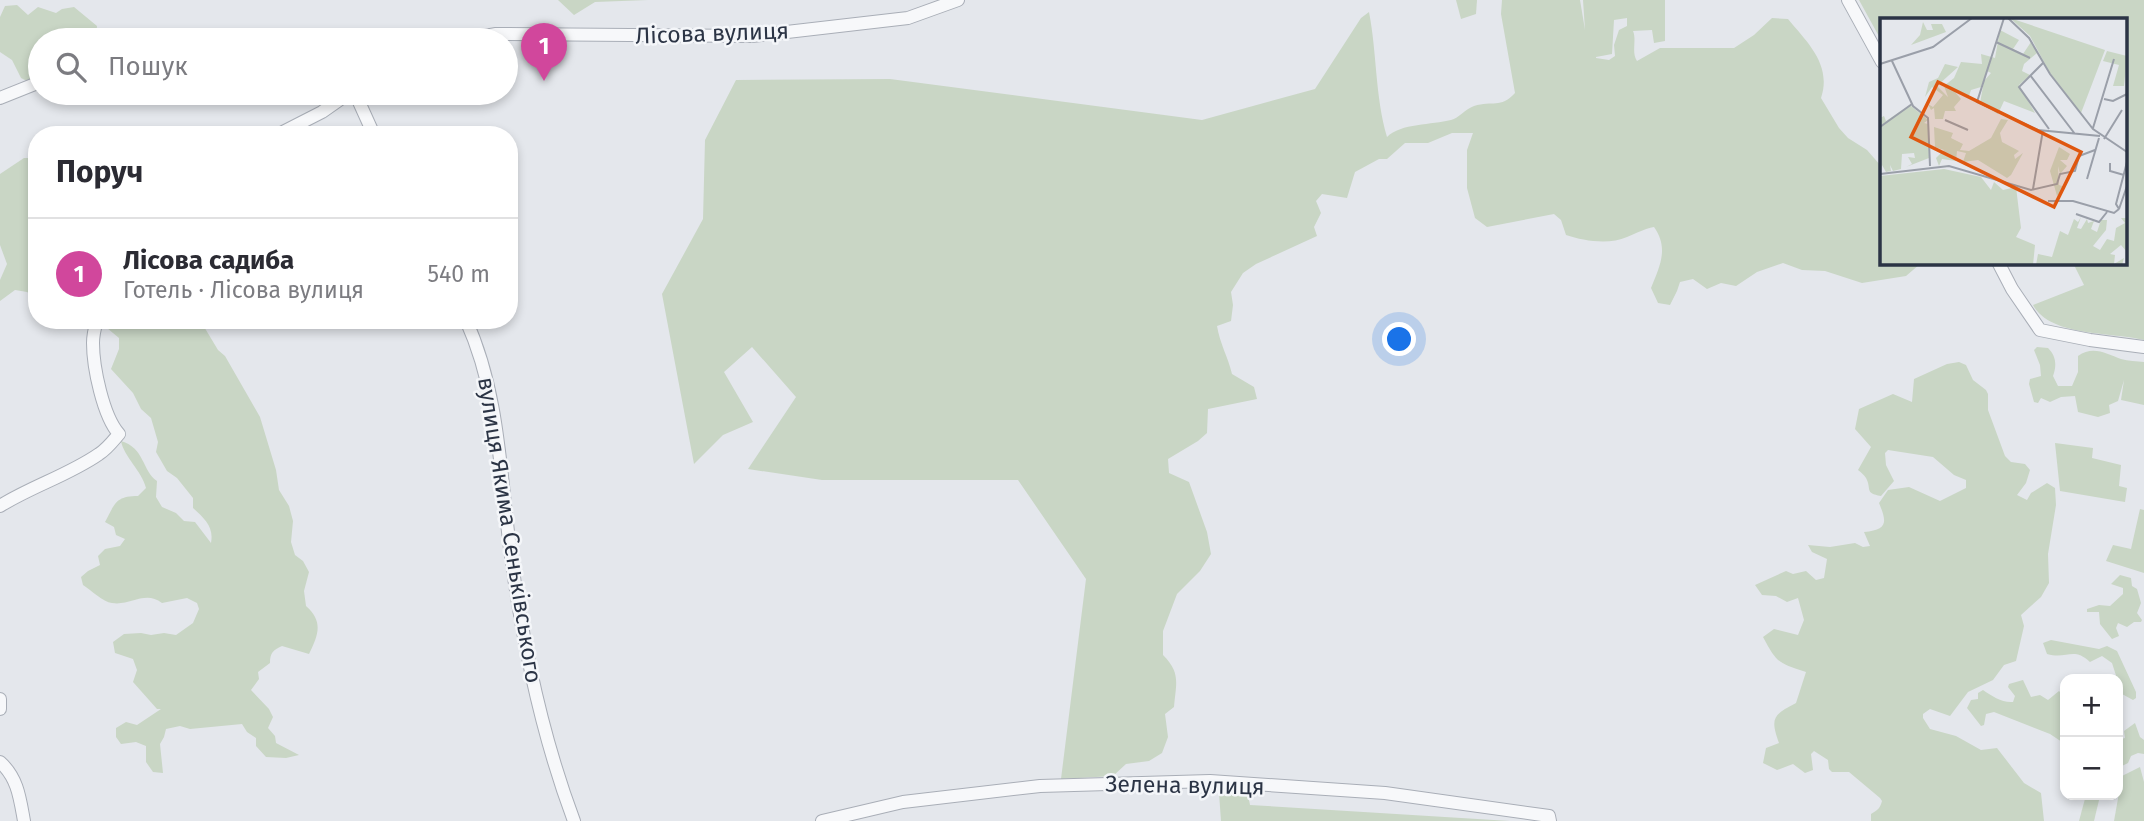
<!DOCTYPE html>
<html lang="uk">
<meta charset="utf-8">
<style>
body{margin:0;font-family:"Fira Sans",sans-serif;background:#f2f2f3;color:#2b2b33}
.controls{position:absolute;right:21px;bottom:21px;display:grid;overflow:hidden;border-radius:14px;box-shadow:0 4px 10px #0003}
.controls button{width:63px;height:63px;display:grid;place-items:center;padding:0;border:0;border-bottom:2px solid #e1e1e2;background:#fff;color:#2b2b33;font:35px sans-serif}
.you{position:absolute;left:1400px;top:340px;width:24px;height:24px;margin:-18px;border:5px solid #fff;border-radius:50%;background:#1a73e8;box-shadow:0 0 0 10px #1a73e833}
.badge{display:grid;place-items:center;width:46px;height:46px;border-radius:50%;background:#d1495b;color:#fff;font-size:23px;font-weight:700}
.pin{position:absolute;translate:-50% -58px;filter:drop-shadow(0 2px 4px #0008)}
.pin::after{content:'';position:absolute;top:37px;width:24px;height:21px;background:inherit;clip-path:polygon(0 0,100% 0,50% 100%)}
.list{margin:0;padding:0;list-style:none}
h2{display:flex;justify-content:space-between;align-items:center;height:91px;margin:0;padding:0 28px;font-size:30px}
h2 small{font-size:23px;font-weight:400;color:#7c7c81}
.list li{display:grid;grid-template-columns:46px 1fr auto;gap:21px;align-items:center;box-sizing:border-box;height:112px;padding:0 28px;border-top:2px solid #e1e1e2}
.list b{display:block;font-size:26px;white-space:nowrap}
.list p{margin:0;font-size:23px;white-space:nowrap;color:#7c7c81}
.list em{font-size:23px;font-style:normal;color:#7c7c81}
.icon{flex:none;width:38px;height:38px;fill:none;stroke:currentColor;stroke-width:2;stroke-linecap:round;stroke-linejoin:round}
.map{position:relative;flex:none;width:2144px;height:821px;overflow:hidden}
.search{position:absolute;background:#fff;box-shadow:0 4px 10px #0003;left:28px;top:28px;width:490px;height:77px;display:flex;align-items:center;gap:18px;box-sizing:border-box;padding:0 24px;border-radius:38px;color:#7c7c81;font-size:26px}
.panel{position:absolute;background:#fff;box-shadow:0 4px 10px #0003;left:28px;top:126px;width:490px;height:203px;border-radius:28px}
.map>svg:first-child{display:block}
.green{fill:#c9d6c5;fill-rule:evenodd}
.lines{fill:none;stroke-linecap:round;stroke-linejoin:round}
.minor-casing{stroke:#a9aeb7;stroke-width:14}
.minor{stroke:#f7f8fa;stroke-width:12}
.labels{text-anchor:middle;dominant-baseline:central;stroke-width:5;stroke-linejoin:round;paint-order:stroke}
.street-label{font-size:23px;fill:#2b3445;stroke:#f4f6f9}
.inset-road{fill:none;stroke:#9a9fa9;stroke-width:2}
.view{fill:#df570f;fill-opacity:0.15;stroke:#df570f;stroke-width:3.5}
.inset-edge{fill:none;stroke:#2b3445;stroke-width:3.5}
</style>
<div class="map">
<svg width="2144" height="821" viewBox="0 0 2144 821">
<rect width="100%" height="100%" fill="#e4e7ec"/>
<g class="green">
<path d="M558,0h90l-53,2 -21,13z"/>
<path d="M1456,0h21l-1,14 -15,5z"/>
<path d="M1502,0h78l5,30 -2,-30h82v41l-11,2 -2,-13 -19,1c4,9 -2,21 4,30l23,-13h74l20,-13 18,-17 16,1c20,24 44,46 33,79l18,30 9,10 19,12 14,16 1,96h37l1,2 -14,12 -44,7 -37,-12 -23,-1 -19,-7 -26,9 -21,14 -15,-3 -14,6 -14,-10 -13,3 -3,9 -7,14 -12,-2 -7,-15c9,-22 18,-40 3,-61 -10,2 -17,6 -27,10 -18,8 -43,4 -61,-2l-5,-15 -7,-6 -67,13 -12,-9 -8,-30v-38l6,-17h-21l-24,10h-23l-18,16h-8l-24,13 -8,26 -25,-4 -6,7 5,12 -7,14 3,9 -61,28 -13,9 -12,19 2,13 -2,16 -14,5c3,18 11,31 15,48l22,13 3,12 -49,10 -1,24 -9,8 -30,18 1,14 20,9 18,50 4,22 -11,17 -23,23 -14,37v24c18,18 13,28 11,52l-9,7 3,23 -6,16 -13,8 -23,3 -13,12 -52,3 25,-200 -68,-99h-196l-74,-11 48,-72 -44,-50 -28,25 29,50 -30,13 -29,29 -32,-170 41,-75 2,-79 31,-60 154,-1 312,41 113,-31 46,-71 8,-6c8,41 6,84 18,125 14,-14 45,-12 64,-17 8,-2 14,-11 23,-14 19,-6 26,3 41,-13l-14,-79zM1627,18v8l-8,4 -5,15 1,11 -6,4 -13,-2v-1l16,-3 2,-34z"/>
<path d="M1859,0h285v340c-31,-8 -94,-3 -111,-35l51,-20 -11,-22 52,-1v-243h-243l-1,21z"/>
<path d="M17,5l11,10 10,-8 18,6 6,-4 12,-2 23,19 -1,14h-56v34l-5,1 -6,7 -8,-4 -9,-18 -12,-8v-35l5,-11z"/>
<path d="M24,158h13v140l-10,-6 -12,-2 -15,11v-21l7,-16 -7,-19v-71z"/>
<path d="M107,320h93l18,30 7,6 35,61 16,53 3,20 10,16 4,15 -2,21 4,13 8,6 6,11 -5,19 2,15c18,16 12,29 3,48l-27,-8c-9,4 -12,7 -12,17l-12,9 1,7 -8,11 18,19 4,8 -5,11 7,8 1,7 23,12 -13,3 -20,-1 -10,-11v-8l-9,-6 -5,-8 -52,5 -10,-3 -14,3 -2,8 -4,7 3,29 -10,-1 -7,-10v-16l-10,-4 -15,2 -5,-7v-9l10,-6 11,3 24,-16h-4l-24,-27 4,-12 -4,-11 -18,-6 -2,-11 11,-8 17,-1 10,2 13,-2 12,2 17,-12 6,-14 -2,-6 -10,-5 -25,5c-17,-13 -31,3 -50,0 -9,-1 -21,-13 -29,-18l-2,-8 7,-6 12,-6 -2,-9 7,-7 15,-3 5,-7 -9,-4 -2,-8 -9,-5c10,-18 10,-26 33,-26l8,-8c-4,-17 -22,-31 -25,-47 24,7 21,30 36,40l-1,16 6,10 14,6 8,8 11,1 16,21c3,-16 -6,-24 -18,-35v-10l-16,-20 -10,-7 -11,-19 2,-10 -7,-24 -10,-9 -8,-16 -22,-24 8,-20v-11l-12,-10z"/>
<path d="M2037,347l11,1c8,8 9,17 5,28l5,10h14l6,-14v-16c15,-11 29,-2 43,3 7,2 16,2 23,3v43l-23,-5 3,-20 -6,21 -9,4 1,8 -12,4 -20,-5 -3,-16 -14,1 -11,5 -9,-4 -3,5 -4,-1 -5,-18 1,-5 11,-3 -1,-11 -6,-15z"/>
<path d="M1959,362l7,3 7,15 13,10 2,4v16l17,46 6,6 14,2 5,6 -4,13 -9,12 10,5 4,-7 16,-10 8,5 1,17 -8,49 1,29 -8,14 -20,18 3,11 -8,35 -12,4 -11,15 -25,12 -18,24 -20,-7 -7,5v4l7,11 26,7 25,14 16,-2 27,35 17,10 3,28h-173v-7c7,-4 9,-6 11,-13l-2,-3 -31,-26h-17l-3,-3 -1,-9 -14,-9 -3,3 2,16 -8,3 -12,-9 -16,6 -14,-7 3,-15 13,-5c-9,-25 -6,-28 17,-40l10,-31c-28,-9 -29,-9 -43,-35l11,-8 24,6 6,-15 -6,-22 -11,4 -11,-6 -14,-1 -7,-10 31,-14 7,3 13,-3 10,9 8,-2 3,-19 -15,-7 -4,-7 22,2 25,-4 8,4 7,-1 -6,-14c24,-2 23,-10 15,-29l9,-13 21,-3 31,14 26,-13v-8l-12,-5 -21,-18 -45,-7 -3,3 1,12 8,16 -13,15c-17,-3 -9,-7 -15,-18 -2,-3 -5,-6 -8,-8l13,-23 -16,-18 4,-20 34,-15 19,8 2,-23 33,-15z"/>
<path d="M2055,443l38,5 -1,10 29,7 -2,21 8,2 -2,14 -65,-11z"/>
<path d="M2140,509l4,1v63l-38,-12 7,-16 18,4z"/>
<path d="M2120,575l11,3 1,8 5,3 4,14 -4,10 5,7 -1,2h-7l-7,5 -9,-4 -2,5 3,8 -7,3 -12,-15 -1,-12h-12v-3l12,-4 11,1 13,-12v-6l-12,-4z"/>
<path d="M2051,640l48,9 8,-3 10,5 19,41v6l-3,2 -11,-6 -10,-31 -10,-7 -12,6c-17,-16 -23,-2 -43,-8l-4,-11z"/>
<path d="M2023,680l8,17 9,-2 8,5 11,-9 5,5 1,48 -15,-10 -56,-22 -8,2 -2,11 -3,1 -14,-18 4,-8 7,-1v-6l5,-3c9,6 19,13 30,12l2,-6 -7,-9 1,-3z"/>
<path d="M2135,723l5,14 4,3v14l-6,-1 -7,3 -3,7 -6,3 -4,-2v-24l7,-2 -1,-7z"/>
<path d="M2140,767l4,15v39h-30l8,-45z"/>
<path d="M1219,793l29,2 2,10 260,16h-289z"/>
<path d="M2086,795l14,1 -6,25h-15z"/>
</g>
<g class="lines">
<defs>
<g id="minor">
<path d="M1848,0l34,62"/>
<path d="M463,40l33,-6 256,2 156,-18 50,-18"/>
<path d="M355,93l19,42"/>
<path d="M0,98l40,-16"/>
<path d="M277,135l45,-23 27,-19"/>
<path d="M1998,262l14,27 28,41 50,10 54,7"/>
<path d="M466,320c34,75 34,156 45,236 12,89 31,180 63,265"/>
<path d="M0,506c32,-20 69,-31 99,-52 8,-5 14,-13 20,-20 -16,-18 -26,-67 -26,-91 0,-8 2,-16 4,-23"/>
<path d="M0,699v10"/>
<path d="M0,762c18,16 20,37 24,59"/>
<path d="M822,821l81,-19 137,-16 170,-5 175,12 164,23 1,5"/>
</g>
</defs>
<use href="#minor" class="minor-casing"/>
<use href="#minor" class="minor"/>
</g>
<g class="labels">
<g class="street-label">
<text transform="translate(712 33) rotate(-2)">Лісова вулиця</text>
<text transform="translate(510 530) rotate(81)">вулиця Якима Сеньківського</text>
<text transform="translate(1185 785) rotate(1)">Зелена вулиця</text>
</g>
</g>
<g transform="translate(1880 18)">
<rect width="247" height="247" fill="#e4e7ec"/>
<path d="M130,0l95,32 -24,63 -31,-40 -20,-37zM43,4l4,8h6l-2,-6h11l4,8 -35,13 9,-10zM120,12l19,10 -6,9 10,5 8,-12 6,11 -13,11 -2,7 8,4 -11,10 16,28 -31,-12 -6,13 -18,-11 4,-22 7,-8 -4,-2 -6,16 -10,3 -2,6 -14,-4 6,7 -7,8 2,4h-11l-2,8h-8l-1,-11 -3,2 -3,-6 5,3 10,-12 -11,-8 -7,10 4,-15 9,-4 7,-14 13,3 -21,19 11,11 -4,-11 10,-8 7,-16 21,2 -1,-10 14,4zM227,33l20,5 -3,30h-11l6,-21 -16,-4zM30,87l18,15 -4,3 4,1 1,34 -23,9 6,-3 -4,-7 7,1 -1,-5 -12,1 -1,15 -8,2 -3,-6 1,6 -5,1 -4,-7 -2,9v-56l4,-2 2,5zM121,101l7,1 -8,13 2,9 17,9 -5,4 1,4 8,-6 -12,22 -4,3 -29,-18 -15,2 3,-9 -9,-2 -1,10 -14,-2 -3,7 -3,-8 8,-8 -9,-3 -1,-20 19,6 -2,5 12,6 -3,6 9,1 22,-13zM179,129l11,7 -3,6h-7l7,6 -7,8 -2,-8 1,19 6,2 -8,9 -7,-25zM64,151l37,8 10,13 3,-8 9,8 13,-3 5,41 -5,9 19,8 -2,20h-153v-89zM201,199l-4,11 4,1 6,-10 1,4 6,-2 -3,8 6,3 4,-12h6l-1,10 -13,16 7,4 7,-11 7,2 2,-13 9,-5 -4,-5h6v34l-6,-7 -11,9 5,1 -1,9 10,-6 -2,7h-86l2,-11 14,3 8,-26 8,4 6,-16 4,3z" fill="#c9d6c5"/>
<path class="inset-road" d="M124,0l-27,84 61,28 62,6M128,0l21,20 21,36 43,55 34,23M116,24l34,16M12,43l21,45 15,12 2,48M163,45l-24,24 30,42M0,46l53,-17 39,-29M150,57l45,59M224,81l9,2 14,-7M65,102l23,10M0,109l32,-23M213,110l21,-69M224,121l18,-29M230,145v8l14,4M0,156l69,-8 82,24 26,-6 3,-10 15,-3 4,-15 16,-6M207,161l12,-41M153,171l10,-59M168,183h25l41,12 5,-4M239,191l-3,-5 11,-42M239,191l8,-23M196,196l23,8 8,-10"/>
<path class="view" d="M58,64l143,70 -27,55 -143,-70z"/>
<rect width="247" height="247" class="inset-edge"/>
</g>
</svg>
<div class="controls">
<button>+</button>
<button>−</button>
</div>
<div class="you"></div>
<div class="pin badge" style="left:544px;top:81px;background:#d1479c">1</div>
<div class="search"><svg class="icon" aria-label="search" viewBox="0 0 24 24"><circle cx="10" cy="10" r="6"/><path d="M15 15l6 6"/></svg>Пошук</div>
<section class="panel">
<h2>Поруч<small></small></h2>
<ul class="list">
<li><span class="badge" style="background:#d1479c">1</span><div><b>Лісова садиба</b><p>Готель · Лісова вулиця</p></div><em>540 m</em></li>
</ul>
</section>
</div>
